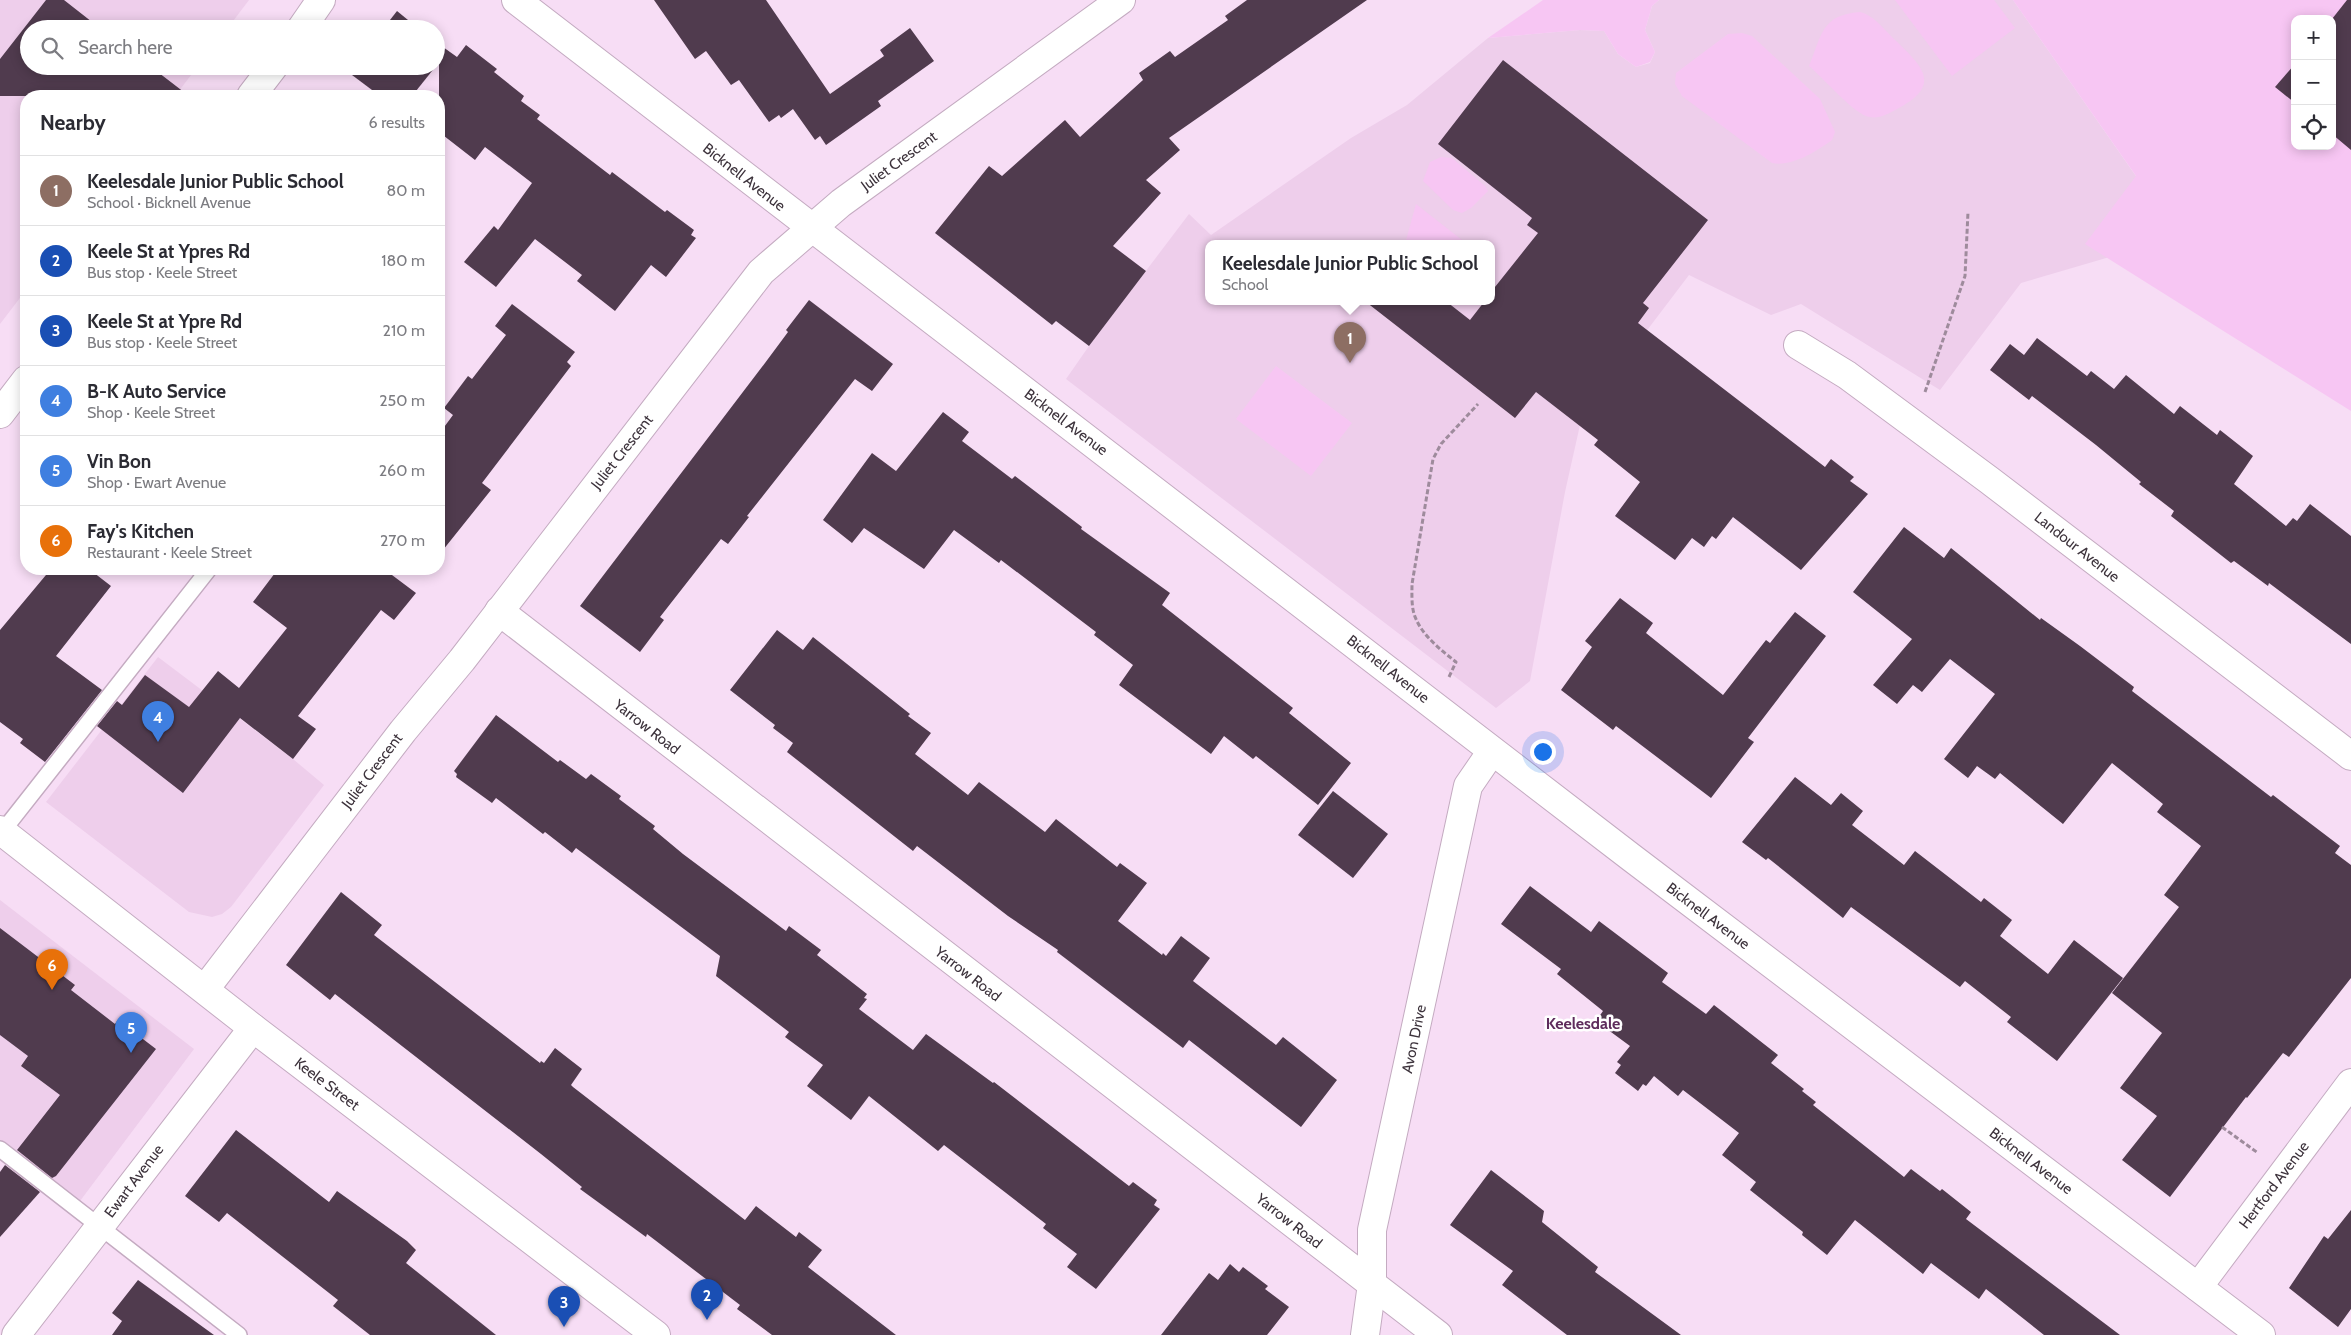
<!DOCTYPE html>
<meta charset="utf-8">
<style>
body{margin:0;font-family:Cabin,sans-serif;background:#f7f7f7;color:#2b2b33}
.controls{position:absolute;right:15px;top:15px;display:grid;overflow:hidden;border-radius:10px;box-shadow:0 2px 12px #0003}
.controls button{width:45px;height:45px;display:grid;place-items:center;padding:0;border:0;border-bottom:1px solid #e1e1e2;background:#fff;color:#2b2b33;font:25px sans-serif}
.you{position:absolute;left:1542px;top:751px;width:18px;height:18px;margin:-12px;border:4px solid #fff;border-radius:50%;background:#1a73e8;box-shadow:0 0 0 8px #1a73e833}
.badge{display:grid;place-items:center;width:32px;height:32px;border-radius:50%;background:#0f766e;color:#fff;font-size:16px;font-weight:700}
.pin{position:absolute;translate:-50% -41px;filter:drop-shadow(0 1px 2px #0008)}
.pin::after{content:'';position:absolute;top:26px;width:18px;height:15px;background:inherit;clip-path:polygon(0 0,100% 0,50% 100%)}
.popup{position:absolute;left:1205px;top:240px;width:290px;height:65px;box-sizing:border-box;display:grid;place-content:center;border-radius:10px;background:#fff;filter:drop-shadow(0 1px 4px #0005);font-size:16px;white-space:nowrap;color:#7c7c81}
.popup b{font-size:19px;color:#2b2b33}
.popup::after{content:'';position:absolute;left:50%;top:100%;margin-left:-10px;border:10px solid transparent;border-top-color:#fff}
.list{margin:0;padding:0;list-style:none}
h2{display:flex;justify-content:space-between;align-items:center;height:65px;margin:0;padding:0 20px;font-size:21px}
h2 small{font-size:16px;font-weight:400;color:#7c7c81}
.list li{display:grid;grid-template-columns:32px 1fr auto;gap:15px;align-items:center;box-sizing:border-box;height:70px;padding:0 20px;border-top:1px solid #e1e1e2}
.list b{display:block;font-size:19px;white-space:nowrap}
.list p{margin:0;font-size:16px;white-space:nowrap;color:#7c7c81}
.list em{font-size:16px;font-style:normal;color:#7c7c81}
.icon{flex:none;width:28px;height:28px;fill:none;stroke:currentColor;stroke-width:2;stroke-linecap:round;stroke-linejoin:round}
.map{position:relative;flex:none;width:2351px;height:1335px;overflow:hidden}
.search{position:absolute;background:#fff;box-shadow:0 2px 12px #0003;left:20px;top:20px;width:425px;height:55px;display:flex;align-items:center;gap:12px;box-sizing:border-box;padding:0 18px;border-radius:28px;color:#7c7c81;font-size:19px}
.panel{position:absolute;background:#fff;box-shadow:0 2px 12px #0003;left:20px;top:90px;width:425px;height:485px;border-radius:20px}
.map>svg:first-child{display:block}
.built{fill:#eeceeb;fill-rule:evenodd}
.green{fill:#f7c6f3;fill-rule:evenodd}
.building{fill:#503b4e}
.lines{fill:none;stroke-linecap:round;stroke-linejoin:round}
.lane-casing{stroke:#c4abc1;stroke-width:18}
.street-casing{stroke:#c4abc1;stroke-width:30}
.secondary-casing{stroke:#c4abc1;stroke-width:30}
.path{stroke:#9e8b9c;stroke-width:3;stroke-dasharray:5 2.5;stroke-linecap:butt}
.lane{stroke:#fff;stroke-width:15}
.street{stroke:#fff;stroke-width:28}
.secondary{stroke:#fff;stroke-width:28}
.labels{text-anchor:middle;dominant-baseline:central;stroke-width:5;stroke-linejoin:round;paint-order:stroke}
.street-label{font-size:15px;fill:#3d333c;stroke:#fff}
.neighbourhood-label{font-size:16px;font-weight:bold;fill:#5e2c5c;stroke:#fff}
</style>
<div class="map">
<svg width="2351" height="1335" viewBox="0 0 2351 1335">
<rect width="100%" height="100%" fill="#f7ddf5"/>
<g class="built">
<path d="M0,0h249l-22,29h-198v37h169l-23,30h-149v194l-26,34z"/>
<path d="M1659,0h354l134,192 -34,64 -92,27 -81,107 -139,-86 -30,11 -82,-40 -107,141 -17,76 -35,189 -34,27 -430,-329 23,-33 100,-132 22,21 140,-97 56,-33 81,-67 92,-8 24,1 14,23 18,13 14,-4 5,-11 -10,-22 7,-24zM1209,244h282v58h-282z"/>
<path d="M158,657l135,102 31,26 -93,122 -9,7 -10,3 -23,-5 -143,-110z"/>
<path d="M0,900l194,149 -117,156 -77,-61z"/>
</g>
<g class="green">
<path d="M1543,0h116l-7,6 -7,24 10,22 -5,10 -14,5 -18,-13 -14,-23 -24,-1 -92,8z"/>
<path d="M1895,0h99l21,28 -63,48z"/>
<path d="M2013,0h338v411l-266,-167 51,-68zM2295,19h37v127h-37z"/>
<path d="M1860,12c13,3 23,16 32,25 30,29 53,48 3,73 -9,5 -18,10 -29,6 -14,-5 -44,-39 -57,-50 13,-31 12,-51 51,-54z"/>
<path d="M1742,33l10,3 68,63 15,33 -3,8c-15,11 -40,27 -60,23l-90,-67 -7,-12 1,-11 52,-39z"/>
<path d="M1441,157l11,1 33,28 3,5 -17,17 -9,5 -9,-3 -30,-29 7,-19z"/>
<path d="M1416,204l51,40h-62z"/>
<path d="M1276,366l76,57 -41,53 -75,-57z"/>
</g>
<g class="building">
<path d="M46,0h18l37,29h-72v37h121l39,30h-189v-37z"/>
<path d="M654,0h112l64,94 54,-38 -4,-6 30,-22 24,33 -56,40 3,5 -55,39 -6,-9 -5,4 -22,-31 -12,9 -2,-3 -10,7 -30,-42 -8,5 -25,-34 -11,8z"/>
<path d="M1247,0h120l-198,138 11,12 -34,30 15,13 -48,53 33,25 -57,75 -33,-25 -4,4 -117,-92 54,-67 13,10 63,-56 15,17 63,-57 -4,-7 31,-22 5,6 53,-37 -3,-4z"/>
<path d="M2347,0h4v150l-19,-16v-115z"/>
<path d="M397,11l22,18h-36z"/>
<path d="M436,42l21,15 9,-12 31,24 -3,3 30,24 -3,5 19,14 -3,4 73,56 2,-3 53,40 2,-2 27,20 -3,5 5,3 -30,39 -15,-12 -36,46 -38,-30 5,-6 -47,-36 -39,48 -32,-25 30,-36 4,4 34,-47 -47,-36 -10,13 -36,-28v-70l-3,3z"/>
<path d="M1503,60l205,160 -65,83 6,5 -11,15 187,144 6,-8 23,18 -4,4 18,13 -67,76 -68,-53 -17,22 -4,-3 -8,11 -12,-9 -17,22 -60,-44 25,-34 -46,-37 4,-5 -62,-48 -21,26 -149,-116h81l23,18 14,-18h7v-10l47,-59 -11,-8 5,-7 -94,-74z"/>
<path d="M2295,64v39l-20,-16z"/>
<path d="M353,66h83l-24,30h-32l-32,-24z"/>
<path d="M809,300l84,64 -21,27 -17,-12 -108,137 2,1 -21,27 -7,-5 -61,78 4,3 -24,32 -60,-46 185,-243 23,-31 -2,-2z"/>
<path d="M512,304l63,48 -8,10 4,4 -89,117 9,7 -52,65v-121l14,-19 -9,-7 24,-32 4,3 34,-44 -11,-9z"/>
<path d="M2037,338l50,38 4,-5 23,18 12,-14 48,39 6,-8 37,29 3,-5 33,26 -19,28 52,42 7,-8 4,3 13,-17 41,32v108l-82,-61 -1,3 -34,-25 -3,2 -60,-47 3,-5 -35,-27 2,-2 -45,-37 -64,-49 -3,4 -39,-30 20,-26 14,11z"/>
<path d="M943,412l26,20 -7,9 50,38 3,-3 67,51 -1,2 89,64 -8,12 131,103 -4,5 62,50 -33,42 -62,-49 -3,3 -29,-23 -13,18 -92,-69 14,-20 -39,-30 2,-3 -95,-72 -2,3 -45,-33 -30,39 -60,-41 -12,15 -29,-23 49,-67 24,18z"/>
<path d="M1904,527l40,31 7,-10 89,72 1,-2 39,28 54,41 -2,4 139,106 2,-2 67,51 -5,7 16,12v113l-62,79 -6,-4 -36,45 -1,-1 -76,100 -48,-37 35,-44 -37,-28 42,-55 -50,-40 67,-86 -15,-12 37,-49 -44,-34 6,-8 -51,-41 -49,61 -63,-51 -5,6 -18,-13 -9,12 -24,-19 51,-65 -45,-35 -28,33 -9,-7 -16,19 -24,-19 39,-46 -59,-47z"/>
<path d="M51,569h38l22,17 -55,70 46,34 -57,72 -25,-19 3,-4 -23,-17v-92z"/>
<path d="M278,569h106l32,24 -22,27 -13,-10 -83,106 18,13 -23,30 -53,-41 -57,75 -86,-67 20,-25 5,4 23,-30 44,32 29,-36 21,17 48,-60 -34,-26z"/>
<path d="M1620,598l33,25 -7,10 77,62 43,-55 4,3 25,-31 31,24 -78,102 6,4 -43,56 -95,-72 -3,4 -52,-40 31,-43 -7,-6z"/>
<path d="M777,630l26,20 10,-13 97,77 -2,2 23,17 -16,21 53,41 11,-13 66,50 11,-13 61,48 3,-4 27,20 -29,38 44,34 1,-2 3,3 15,-20 29,22 -17,23 83,64 7,-8 54,43 -36,47 -112,-87 -6,8 -126,-96 1,-2 -50,-34 -91,-70 -4,5 -126,-99 6,-9 -20,-15 2,-3 -45,-35z"/>
<path d="M496,715l62,47 2,-2 26,19 5,-5 30,22 -2,3 36,27 -2,3 30,25 103,77 3,-5 32,24 -4,5 50,39 -3,4 3,1 -8,10 54,41 13,-16 67,49 1,-1 135,104 4,-4 24,18 -3,5 6,4 -64,80 -29,-22 10,-13 -34,-26 3,-4 -102,-79 -6,6 -69,-55 -18,24 -44,-34 16,-21 -38,-28 4,-5 -73,-56 4,-20 -144,-108 -4,5 -27,-21 -2,2 -47,-36 -4,5 -36,-26 1,-3 -3,-3z"/>
<path d="M1795,777l36,28 10,-12 22,18 -11,14 52,40 11,-14 66,51 3,-4 28,22 -12,16 48,38 26,-34 49,38 -66,83 -50,-39 4,-5 -46,-36 -5,6 -109,-80 -8,11 -75,-60 -2,2 -24,-18z"/>
<path d="M1333,791l55,43 -35,44 -55,-43z"/>
<path d="M1530,886l61,46 8,-11 69,52 -6,9 44,32 8,-9 64,50 -7,8 33,26 -2,2 14,11 -3,3 91,72 7,-8 29,22 2,-2 29,23 -5,7 154,116h-76l-58,-46 -7,10 -48,-36 -8,11 -68,-54 -28,35 -25,-20 1,-3 -53,-42 6,-8 -34,-27 17,-22 -56,-43 -5,6 -24,-20 -8,10 -3,-2 -5,7 -23,-18 6,-8 -4,-3 13,-16 -34,-25 7,-10 -46,-37 4,-5 -60,-45z"/>
<path d="M341,892l41,33 -8,10 166,128 1,-2 3,2 11,-15 27,21 -11,16 2,2 172,133 11,-14 40,31 3,-5 23,18 -14,17 88,68h-124l-35,-26 3,-4 -93,-71 -1,3 -66,-48 2,-2 -41,-33 -206,-160 -5,6 -44,-35z"/>
<path d="M0,928l75,57 -4,5 44,34 3,-4 38,29 -100,127 -4,2 -35,-28 43,-55 -39,-29 7,-10 -28,-21z"/>
<path d="M236,1130l93,72 8,-11 70,50 9,9 -10,13 90,72h-126l-37,-29 5,-6 -111,-87 -8,9 -34,-26z"/>
<path d="M5,1165l35,27 -40,45v-65z"/>
<path d="M1491,1170l53,41 -2,11 56,45 -3,5 86,63h-114l-65,-50 11,-14 -63,-46z"/>
<path d="M2351,1210v99l-13,18 -49,-39 35,-52 4,3z"/>
<path d="M1230,1264l9,8 4,-5 25,19 -3,3 24,18 -22,28h-106l48,-62 9,7z"/>
<path d="M138,1280l76,55h-102l10,-14 -10,-8z"/>
</g>
<g class="lines">
<defs>
<g id="lane">
<path d="M2,832l207,-263"/>
<path d="M0,1149l239,186"/>
</g>
<g id="street">
<path d="M516,0l1116,858 629,477"/>
<path d="M301,29l20,-29"/>
<path d="M251,96l23,-30"/>
<path d="M1798,345l49,30 142,105 362,276"/>
<path d="M0,414l26,-34"/>
<path d="M499,611l939,724"/>
<path d="M205,989l198,-258 59,-71 299,-388 80,-69 280,-203"/>
<path d="M2198,1287l153,-204"/>
<path d="M16,1335l237,-307"/>
<path d="M1365,1335l7,-51v-54l96,-444 24,-35"/>
</g>
<path id="secondary" d="M0,830l253,198 403,307"/>
</defs>
<use href="#lane" class="lane-casing"/>
<use href="#street" class="street-casing"/>
<use href="#secondary" class="secondary-casing"/>
<g class="path">
<path d="M1925,392l40,-116 3,-64"/>
<path d="M1449,677l7,-15c-14,-11 -33,-26 -40,-43 -5,-10 -4,-24 -4,-35l21,-125 8,-15 37,-40"/>
<path d="M2222,1127l36,26"/>
</g>
<use href="#lane" class="lane"/>
<use href="#street" class="street"/>
<use href="#secondary" class="secondary"/>
</g>
<g class="labels">
<g class="street-label">
<text transform="translate(899 161) rotate(-36)">Juliet Crescent</text>
<text transform="translate(744 177) rotate(38)">Bicknell Avenue</text>
<text transform="translate(1066 422) rotate(37)">Bicknell Avenue</text>
<text transform="translate(622 452) rotate(-52)">Juliet Crescent</text>
<text transform="translate(2077 547) rotate(38)">Landour Avenue</text>
<text transform="translate(1388 669) rotate(38)">Bicknell Avenue</text>
<text transform="translate(647 727) rotate(38)">Yarrow Road</text>
<text transform="translate(372 771) rotate(-53)">Juliet Crescent</text>
<text transform="translate(1708 916) rotate(37)">Bicknell Avenue</text>
<text transform="translate(968 974) rotate(38)">Yarrow Road</text>
<text transform="translate(1414 1039) rotate(-78)">Avon Drive</text>
<text transform="translate(327 1084) rotate(37)">Keele Street</text>
<text transform="translate(2031 1161) rotate(37)">Bicknell Avenue</text>
<text transform="translate(134 1181) rotate(-53)">Ewart Avenue</text>
<text transform="translate(2274 1185) rotate(-53)">Hertford Avenue</text>
<text transform="translate(1289 1221) rotate(38)">Yarrow Road</text>
</g>
<g class="neighbourhood-label">
<text x="1583" y="1023">Keelesdale</text>
</g>
</g>
</svg>
<div class="controls">
<button>+</button>
<button>−</button>
<button><svg class="icon" aria-label="locate" viewBox="0 0 24 24"><circle cx="12" cy="12" r="6"/><path d="M12 2v4M12 18v4M2 12h4M18 12h4"/></svg></button>
</div>
<div class="you"></div>
<div class="pin badge" style="left:1350px;top:363px;background:#8d6e63">1</div>
<div class="popup"><b>Keelesdale Junior Public School</b>School</div>
<div class="pin badge" style="left:707px;top:1320px;background:#1a4fb4">2</div>
<div class="pin badge" style="left:564px;top:1327px;background:#1a4fb4">3</div>
<div class="pin badge" style="left:158px;top:742px;background:#3f7fe0">4</div>
<div class="pin badge" style="left:131px;top:1053px;background:#3f7fe0">5</div>
<div class="pin badge" style="left:52px;top:990px;background:#e8710a">6</div>
<div class="search"><svg class="icon" aria-label="search" viewBox="0 0 24 24"><circle cx="10" cy="10" r="6"/><path d="M15 15l6 6"/></svg>Search here</div>
<section class="panel">
<h2>Nearby<small>6 results</small></h2>
<ul class="list">
<li><span class="badge" style="background:#8d6e63">1</span><div><b>Keelesdale Junior Public School</b><p>School · Bicknell Avenue</p></div><em>80 m</em></li>
<li><span class="badge" style="background:#1a4fb4">2</span><div><b>Keele St at Ypres Rd</b><p>Bus stop · Keele Street</p></div><em>180 m</em></li>
<li><span class="badge" style="background:#1a4fb4">3</span><div><b>Keele St at Ypre Rd</b><p>Bus stop · Keele Street</p></div><em>210 m</em></li>
<li><span class="badge" style="background:#3f7fe0">4</span><div><b>B-K Auto Service</b><p>Shop · Keele Street</p></div><em>250 m</em></li>
<li><span class="badge" style="background:#3f7fe0">5</span><div><b>Vin Bon</b><p>Shop · Ewart Avenue</p></div><em>260 m</em></li>
<li><span class="badge" style="background:#e8710a">6</span><div><b>Fay's Kitchen</b><p>Restaurant · Keele Street</p></div><em>270 m</em></li>
</ul>
</section>
</div>
